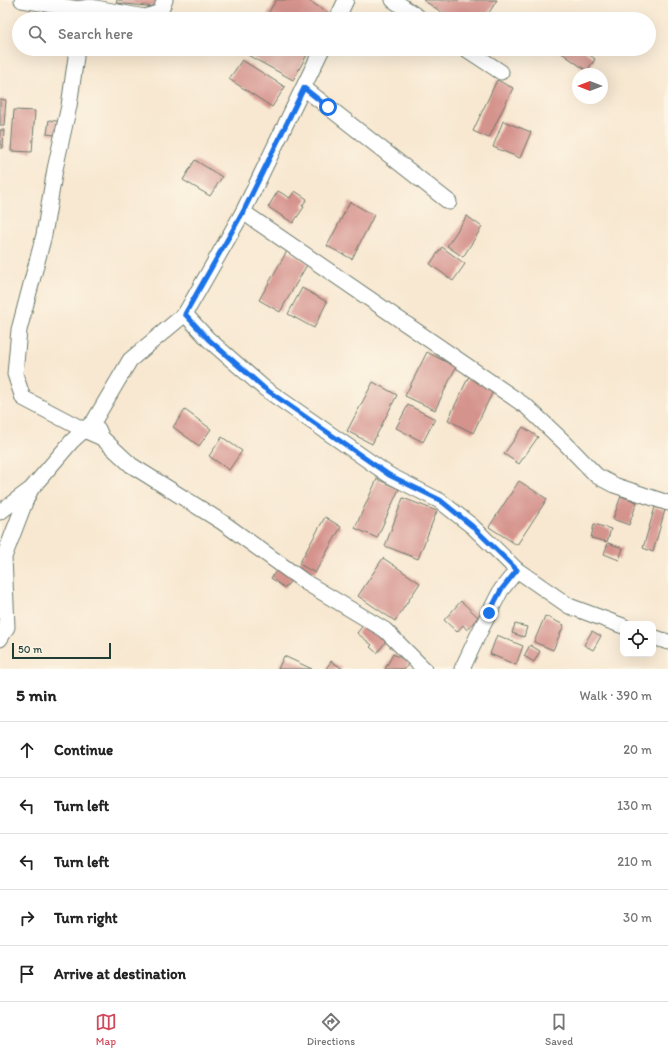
<!DOCTYPE html>
<meta charset="utf-8">
<style>
body{margin:0;font-family:Itim,sans-serif;background:#f2f2f2;color:#222}
.controls{position:absolute;right:12px;bottom:12px;display:grid;overflow:hidden;border-radius:8px;box-shadow:0 4px 16px #0002}
.controls button{width:36px;height:36px;display:grid;place-items:center;padding:0;border:0;border-bottom:1px solid #e0e0e0;background:#fff;color:#222;font:20px sans-serif}
.compass{position:absolute;left:572px;top:68px;width:36px;height:36px;border-radius:50%;background:#fff;box-shadow:0 4px 16px #0002;rotate:270deg}
.scale{position:absolute;left:12px;bottom:10px;width:99px;box-sizing:border-box;padding-left:4px;border:2px solid #1f3d34;border-top:0;font-size:11px;line-height:14px;white-space:nowrap;color:#1f3d34;-webkit-text-stroke:3px #fcf5e5;paint-order:stroke}
.stop{position:absolute;width:12px;height:12px;margin:-9px;border:3px solid #1a73e8;border-radius:50%;background:#fff}
.stop.end{background:#1a73e8;border-color:#fff;box-shadow:0 1px 4px #0008}
.list{margin:0;padding:0;list-style:none}
h2{display:flex;justify-content:space-between;align-items:center;height:52px;margin:0;padding:0 16px;font-size:17px}
h2 small{font-size:13px;font-weight:400;color:#767676}
.list li{display:grid;grid-template-columns:26px 1fr auto;gap:12px;align-items:center;box-sizing:border-box;height:56px;padding:0 16px;border-top:1px solid #e0e0e0}
.list b{display:block;font-size:15px;white-space:nowrap}
.list em{font-size:13px;font-style:normal;color:#767676}
.icon{flex:none;width:22px;height:22px;fill:none;stroke:currentColor;stroke-width:2;stroke-linecap:round;stroke-linejoin:round}
.map{position:relative;flex:none;width:668px;height:669px;overflow:hidden}
.search{position:absolute;background:#fff;box-shadow:0 4px 16px #0002;left:12px;right:12px;top:12px;height:44px;display:flex;align-items:center;gap:10px;box-sizing:border-box;padding:0 14px;border-radius:22px;color:#767676;font-size:15px}
.sheet{height:332px;background:#fff}
nav{display:flex;justify-content:space-around;align-items:center;box-sizing:border-box;height:56px;border-top:1px solid #e0e0e0;background:#fff;font-size:11px;color:#767676}
nav a{display:grid;justify-items:center;gap:2px}
nav .on{color:#d1495b}
.map>svg:first-child{display:block}
.building{fill:#d5938d}
.lines{fill:none;stroke-linecap:round;stroke-linejoin:round}
.minor-casing{stroke:#6b796b;stroke-width:17}
.minor{stroke:#fff;stroke-width:15}
.route{stroke:#1a73e8;stroke-width:5}
</style>
<div class="map">
<svg width="668" height="669" viewBox="0 0 668 669">
<rect width="100%" height="100%" fill="#fcf5e5"/>
<filter id="ink" filterUnits="userSpaceOnUse"><feTurbulence type="fractalNoise" baseFrequency=".025" numOctaves="2"/><feDisplacementMap in="SourceGraphic" scale="8" xChannelSelector="R" yChannelSelector="G"/><feConvolveMatrix kernelMatrix="1 2 1 2 8 2 1 2 1" color-interpolation-filters="sRGB"/></filter>
<filter id="wash" filterUnits="userSpaceOnUse"><feTurbulence type="fractalNoise" baseFrequency=".012" numOctaves="4" result="noise"/><feDisplacementMap in="SourceGraphic" scale="16" xChannelSelector="R" yChannelSelector="G"/><feGaussianBlur stdDeviation="0.9" result="paint"/><feColorMatrix in="noise" values="0 0 0 0 0 0 0 0 0 0 0 0 0 0 0 0 0 1.4 0 .05"/><feComposite in="paint" operator="in"/></filter>
<g filter="url(#wash)">
<rect width="100%" height="100%" fill="#f8e8d1"/>
<g id="blocks">
<g class="building">
<path d="M117,0h40l-1,7 -40,-4z"/>
<path d="M276,0h32l20,13 -3,6h-57l-2,-2z"/>
<path d="M423,0h74l-12,19h-33z"/>
<path d="M397,12l16,7h-18z"/>
<path d="M248,49h53l7,4 -15,27 -47,-26z"/>
<path d="M556,49h26l13,10 -8,12z"/>
<path d="M242,60l43,27 -13,20 -43,-28z"/>
<path d="M497,80l16,8 -24,50 -16,-7z"/>
<path d="M0,99l6,1 -2,25h-4z"/>
<path d="M14,110l21,1 -3,41 -21,-1z"/>
<path d="M49,120l14,2 -2,14 -14,-2z"/>
<path d="M503,121l28,11 -11,26 -27,-11z"/>
<path d="M0,130h4l-1,18h-3z"/>
<path d="M195,160l27,17 -12,19 -27,-16z"/>
<path d="M278,191l12,7 5,-7 12,8 -5,7 2,1 -11,16 -25,-16z"/>
<path d="M350,202l24,13 -22,44 -25,-13z"/>
<path d="M467,216l15,11 -19,30 -16,-11z"/>
<path d="M442,247l23,17 -12,17 -23,-17z"/>
<path d="M287,251l21,12 -28,49 -21,-12z"/>
<path d="M302,288l25,14 -13,26 -26,-14z"/>
<path d="M427,352l29,15 -21,43 -30,-14z"/>
<path d="M469,376l25,13 -21,44 -25,-13z"/>
<path d="M373,382l24,13 -25,49 -25,-13z"/>
<path d="M408,405l27,14 -12,23 -27,-14z"/>
<path d="M185,410l26,19 -12,17 -26,-19z"/>
<path d="M523,427l15,10 -19,27 -15,-10z"/>
<path d="M222,437l20,14 -13,19 -20,-14z"/>
<path d="M377,479l22,10 -22,49 -22,-10z"/>
<path d="M519,481l28,18 -30,46 -28,-18z"/>
<path d="M621,496l16,6 -8,23 -16,-6z"/>
<path d="M403,498l34,13 -19,48 -33,-13z"/>
<path d="M655,507l10,3 -12,42 -10,-4z"/>
<path d="M325,517l16,10 -26,46 -16,-9z"/>
<path d="M594,524l17,5 -4,13 -16,-4z"/>
<path d="M608,543l15,5 -4,12 -15,-6z"/>
<path d="M383,558l37,25 -25,38 -37,-25z"/>
<path d="M279,567l14,11 -8,10 -14,-10z"/>
<path d="M461,601l17,16 -11,13 -4,-5 -6,7 -13,-12z"/>
<path d="M545,616l19,9 -11,25 -19,-8z"/>
<path d="M365,623l22,17 -10,13 -7,-6 2,-2 -15,-12z"/>
<path d="M515,624l12,3 -3,10 -12,-4z"/>
<path d="M592,631l9,5 -8,14 -9,-5z"/>
<path d="M497,635l26,11 -7,19 -26,-11z"/>
<path d="M530,645l10,6 -6,11 -10,-6z"/>
<path d="M393,654l16,8 -4,7h-20z"/>
<path d="M284,656l28,13h-34z"/>
<path d="M331,661l12,8h-17z"/>
</g>
</g>
</g>
<g filter="url(#ink)">
<use href="#blocks" fill-opacity="0" stroke="#6b796b" stroke-width="1"/>
<g class="lines">
<defs>
<g id="minor">
<path d="M22,0l56,9"/>
<path d="M393,0l28,19"/>
<path d="M75,19l3,-10 12,-2 55,10 15,-5 5,-12"/>
<path d="M337,19l9,-19"/>
<path d="M76,49v8l-7,49 -14,63 -11,66 -25,95 -4,44 8,24 61,32 18,8"/>
<path d="M466,49l35,23"/>
<path d="M304,88l145,114"/>
<path d="M243,212l284,195 38,36 32,33 17,9 54,18"/>
<path d="M185,314l23,25 56,49 125,87 51,26 32,25 45,44 52,36 54,20"/>
<path d="M98,429l4,9 29,27 91,57 83,60 80,48 39,39"/>
<path d="M0,512l31,-23 41,-48 22,-20 36,-61 55,-46 58,-102 79,-163"/>
<path d="M653,637l15,5"/>
<path d="M0,639l7,-12 -3,-70 21,-55 5,-11"/>
<path d="M462,669l16,-34 23,-45 16,-20"/>
</g>
</defs>
<use href="#minor" class="minor-casing"/>
<use href="#minor" class="minor"/>
</g>
</g>
<g class="lines" filter="url(#ink)">
<path class="route" d="M328,107l-24,-19 -61,124 -58,102 23,25 56,49 125,87 51,25 32,26 45,44 -16,20 -12,23"/>
</g>
</svg>
<div class="controls">
<button><svg class="icon" aria-label="locate" viewBox="0 0 24 24"><circle cx="12" cy="12" r="6"/><path d="M12 2v4M12 18v4M2 12h4M18 12h4"/></svg></button>
</div>
<svg class="compass" viewBox="-18 -18 36 36"><path d="M0-13l5 13h-10z" fill="#e53935"/><path d="M0 13l5-13h-10z" fill="#767676"/></svg>
<div class="scale">50 m</div>
<div class="stop" style="left:328px;top:107px"></div>
<div class="stop end" style="left:489px;top:613px"></div>
<div class="search"><svg class="icon" aria-label="search" viewBox="0 0 24 24"><circle cx="10" cy="10" r="6"/><path d="M15 15l6 6"/></svg>Search here</div>
</div>
<section class="sheet">
<h2>5 min<small>Walk · 390 m</small></h2>
<ul class="list">
<li><svg class="icon" aria-label="ahead" viewBox="0 0 24 24"><path d="M12 20V5M6 11l6-6 6 6"/></svg><div><b>Continue</b></div><em>20 m</em></li>
<li><svg class="icon" aria-label="left" viewBox="0 0 24 24"><path d="M17 20v-9H6M10 6l-5 5 5 5"/></svg><div><b>Turn left</b></div><em>130 m</em></li>
<li><svg class="icon" aria-label="left" viewBox="0 0 24 24"><path d="M17 20v-9H6M10 6l-5 5 5 5"/></svg><div><b>Turn left</b></div><em>210 m</em></li>
<li><svg class="icon" aria-label="right" viewBox="0 0 24 24"><path d="M7 20v-9h11M14 6l5 5-5 5"/></svg><div><b>Turn right</b></div><em>30 m</em></li>
<li><svg class="icon" aria-label="arrive" viewBox="0 0 24 24"><path d="M6 21V4h12l-3 4 3 4H6"/></svg><div><b>Arrive at destination</b></div></li>
</ul>
</section>
<nav>
<a class="on"><svg class="icon" aria-label="map" viewBox="0 0 24 24"><path d="M3 6l6-2 6 2 6-2v14l-6 2-6-2-6 2zM9 4v14M15 6v14"/></svg>Map</a>
<a><svg class="icon" aria-label="directions" viewBox="0 0 24 24"><path d="M12 3l9 9-9 9-9-9zM9 14v-3h6M13 9l2 2-2 2"/></svg>Directions</a>
<a><svg class="icon" aria-label="saved" viewBox="0 0 24 24"><path d="M7 4h10v16l-5-4-5 4z"/></svg>Saved</a>
</nav>
